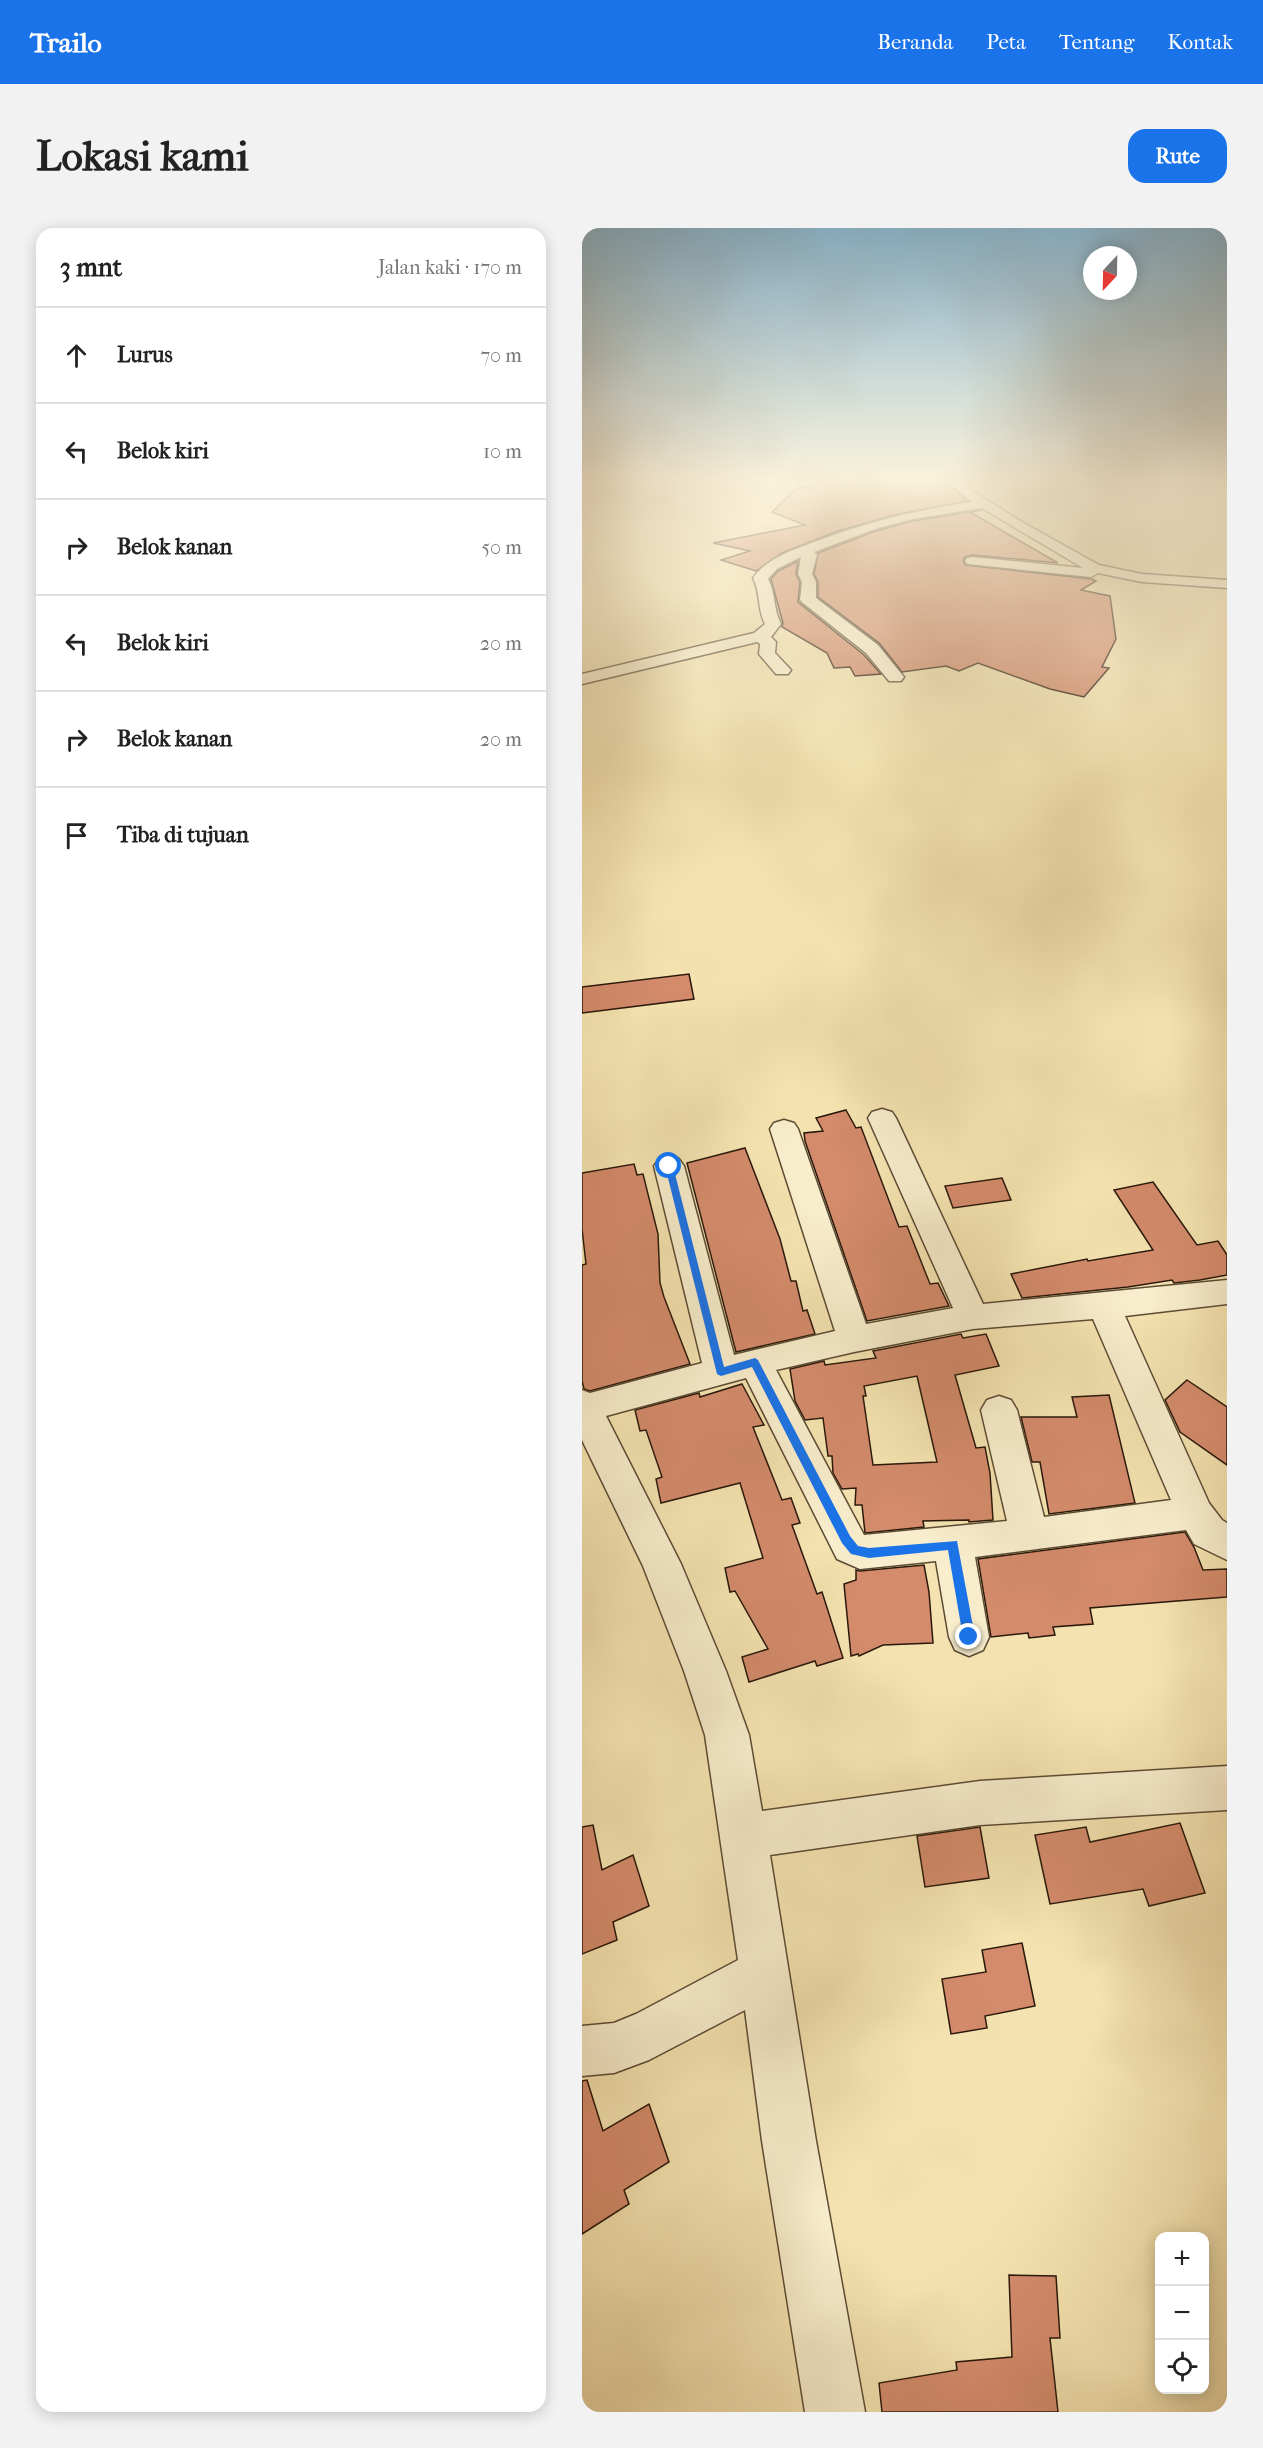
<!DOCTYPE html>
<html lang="id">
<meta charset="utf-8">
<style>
body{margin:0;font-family:"IM FELL French Canon",serif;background:#f2f2f2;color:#222}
.controls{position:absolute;right:18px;bottom:18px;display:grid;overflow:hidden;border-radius:12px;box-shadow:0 3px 15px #0003}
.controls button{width:54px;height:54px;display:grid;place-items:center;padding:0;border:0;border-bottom:2px solid #e0e0e0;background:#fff;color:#222;font:30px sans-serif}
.compass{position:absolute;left:501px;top:18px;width:54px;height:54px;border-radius:50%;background:#fff;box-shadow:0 3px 15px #0003;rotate:202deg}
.stop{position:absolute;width:18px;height:18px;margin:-14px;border:4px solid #1a73e8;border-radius:50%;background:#fff}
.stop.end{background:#1a73e8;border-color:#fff;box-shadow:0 2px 6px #0008}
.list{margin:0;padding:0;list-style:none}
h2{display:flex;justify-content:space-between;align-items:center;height:78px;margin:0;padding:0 24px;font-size:26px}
h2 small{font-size:20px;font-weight:400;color:#767676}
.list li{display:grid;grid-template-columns:39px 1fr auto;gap:18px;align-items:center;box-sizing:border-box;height:96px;padding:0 24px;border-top:2px solid #e0e0e0}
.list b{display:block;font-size:22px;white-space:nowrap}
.list em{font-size:20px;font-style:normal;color:#767676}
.icon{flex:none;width:33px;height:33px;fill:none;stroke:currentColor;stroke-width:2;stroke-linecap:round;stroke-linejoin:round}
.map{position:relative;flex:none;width:645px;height:2184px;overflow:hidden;border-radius:18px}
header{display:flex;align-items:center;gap:36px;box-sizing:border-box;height:84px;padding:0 30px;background:#1a73e8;color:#fff}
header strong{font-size:28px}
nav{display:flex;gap:33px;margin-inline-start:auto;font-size:21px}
.intro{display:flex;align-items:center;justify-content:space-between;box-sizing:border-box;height:144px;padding:0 36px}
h1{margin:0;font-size:42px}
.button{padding:15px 27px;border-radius:18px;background:#1a73e8;color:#fff;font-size:21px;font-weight:700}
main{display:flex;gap:36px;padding:0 36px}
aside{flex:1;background:#fff;border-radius:18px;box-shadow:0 3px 15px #0003}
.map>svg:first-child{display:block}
.building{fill:#d38b6b;stroke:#2a180a;stroke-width:1.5;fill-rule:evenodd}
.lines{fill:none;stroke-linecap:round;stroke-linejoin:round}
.minor-casing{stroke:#5c4b34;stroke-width:3}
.minor{fill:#f8edcc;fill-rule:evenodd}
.route{fill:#1a73e8}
</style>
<header>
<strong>Trailo</strong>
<nav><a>Beranda</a><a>Peta</a><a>Tentang</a><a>Kontak</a></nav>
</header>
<div class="intro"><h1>Lokasi kami</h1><a class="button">Rute</a></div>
<main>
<aside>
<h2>3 mnt<small>Jalan kaki · 170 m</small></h2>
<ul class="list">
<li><svg class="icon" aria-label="ahead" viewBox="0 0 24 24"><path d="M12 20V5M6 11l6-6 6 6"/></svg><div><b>Lurus</b></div><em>70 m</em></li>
<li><svg class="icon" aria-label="left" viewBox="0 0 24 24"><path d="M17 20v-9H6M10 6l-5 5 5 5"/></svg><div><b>Belok kiri</b></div><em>10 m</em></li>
<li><svg class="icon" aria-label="right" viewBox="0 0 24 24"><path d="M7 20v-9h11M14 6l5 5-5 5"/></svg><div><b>Belok kanan</b></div><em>50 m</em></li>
<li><svg class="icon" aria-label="left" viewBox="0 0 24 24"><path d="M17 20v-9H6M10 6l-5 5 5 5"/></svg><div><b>Belok kiri</b></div><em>20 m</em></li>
<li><svg class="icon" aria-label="right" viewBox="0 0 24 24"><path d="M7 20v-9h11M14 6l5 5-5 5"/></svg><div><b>Belok kanan</b></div><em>20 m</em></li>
<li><svg class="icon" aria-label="arrive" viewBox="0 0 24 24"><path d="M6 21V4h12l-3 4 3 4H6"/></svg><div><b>Tiba di tujuan</b></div></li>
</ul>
</aside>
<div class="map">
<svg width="645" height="2184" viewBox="0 0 645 2184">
<rect width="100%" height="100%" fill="#f4e3b0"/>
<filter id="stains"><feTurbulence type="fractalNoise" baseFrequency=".00333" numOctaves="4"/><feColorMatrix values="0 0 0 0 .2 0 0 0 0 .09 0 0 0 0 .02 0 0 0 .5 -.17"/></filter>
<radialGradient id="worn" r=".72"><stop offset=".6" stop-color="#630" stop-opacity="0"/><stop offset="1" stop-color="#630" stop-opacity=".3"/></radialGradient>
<g class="building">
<path d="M321,251h40l24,22 -73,14 -56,16 -56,22 -26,18 -35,-11 29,-9 -37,-8 92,-18 -33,-13 26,-25 14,1 7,-7 60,3z"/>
<path d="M400,282l-12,2 88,51 -86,-8 -7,2 -2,3 2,5 127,14 4,2 -15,9 29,6 6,43 -14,28 7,1 -25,29 -34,-8 -72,-26 -19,8 -13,-5 -44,6 -23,-29 -61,-46v-15l-4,-8 4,-21 58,-22 37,-10z"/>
<path d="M216,333l-2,13 4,8 -2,20 66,53 17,19 -26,2 -5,-9 -16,1 -7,-15 -45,-26 1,-4 -12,-44 7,-8z"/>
<path d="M107,746l5,25 -112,14v-26z"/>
<path d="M264,882l10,18 5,-1 38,100 8,-1 23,58 8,-1 11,23 -82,15 -62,-180 -1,-8 19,-2 -7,-13z"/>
<path d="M163,920l35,91 11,42h5l7,30 4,-1 8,24 -79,18 -49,-189z"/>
<path d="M52,936l3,11 6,-1 15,60 2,49 4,14 26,67 -100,27 -6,-2 -2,-8v-116l4,-1 -4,-35v-56z"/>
<path d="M420,950l9,22 -58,8 -8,-22z"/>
<path d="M571,954l44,63 21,-4 9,14v20l-27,5 -26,3 -2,-3 -44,7 -106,11 -11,-24 76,-15 1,2 65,-11 -39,-60z"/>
<path d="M379,1106l2,4 23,-4 13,32 -44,9 21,73 9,-1 5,26 3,47 -24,2v-2l-46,1 1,6 -59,6 -3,-28h-7l1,-17 -14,1 -9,-16 -1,-17h-4l-5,-38 -18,2 -10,-19 -5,-32 34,-8 1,4 51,-7 -3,-7zM335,1148l20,86 -64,3 -10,-69h3l-2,-10z"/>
<path d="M605,1152l40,27v58l-47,-33 -15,-32z"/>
<path d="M160,1156l22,41 -11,2 29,73 9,-2 9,25 -8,2 25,69 5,-2 21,66 -26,8 -2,-5 -66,21 -7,-25 26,-8 -33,-58 -5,1 -5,-24 38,-10 -23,-75 -79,20 -5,-24 6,-2 -16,-47 -6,1 -5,-21 64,-17 1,4z"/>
<path d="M527,1167l26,108 -86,11 -9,-52h-8l-11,-45h56l-5,-20z"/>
<path d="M603,1304l9,15 9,23 24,-1v28l-137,11 3,16 -40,3 2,8 -26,3 -1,-5 -37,4 -13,-78z"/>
<path d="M342,1337l5,27 4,51 -50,2 -24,11 -1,-2 -7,2 -7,-72 12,-4v-10l4,1z"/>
<path d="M598,1595l25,70 -56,13 -6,-17 -93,15 -15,-69 51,-8 4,15z"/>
<path d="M11,1597l9,45 31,-15 16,51 -36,16 4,18 -35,14v-127z"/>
<path d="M398,1599l9,51 -64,9 -8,-51z"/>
<path d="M440,1715l13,63 -50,10 2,12 -36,6 -9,-55 44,-7 -4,-22z"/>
<path d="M5,1852l16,51 46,-27 20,58 -45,28 5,14 -47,30v-153z"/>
<path d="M427,2047l47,1 4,62h-10l8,74h-176l-3,-29 78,-13 -1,-8 56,-5z"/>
</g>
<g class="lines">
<defs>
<g id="minor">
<path d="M363,251h14l12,11 51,32 77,43 43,9 85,6v8l-85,-6 -44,-9 -7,4 -124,-13 -2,-3 2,-3 5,-1 111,11 -101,-60 -69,11 -38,10 -61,23 3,3 -5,19 4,8v16l62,47 26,32 -3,4h-12l-23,-28 -63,-50 -3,-3 2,-18 -4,-8 3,-17 -24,12 -9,10c8,14 5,30 13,45l-10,13 5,5 -1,11 16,17 -3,4h-12l-17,-20 1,-10 -3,-2 -175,42v-10l172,-41 11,-9c-8,-15 -4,-31 -12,-46 15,-21 43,-29 67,-38 51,-19 98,-30 152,-38z"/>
<path d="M300,881l10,3 4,6 87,186 244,-24v24l-102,12 84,187 13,17 5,3v37l-33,-16 -8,-14 -211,27 14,80 -6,13 -14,6 -14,-6 -6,-13 -13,-76 -76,8 -23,-10 -91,-181 -140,38 75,148 45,107 23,64 13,76 218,-30 247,-15v44l-247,15 -210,30 46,286 49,271h-60l-43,-271 -17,-131 -96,50 -35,13 -32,3v-50l32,-3 22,-9 102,-54 -33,-225 -21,-64 -41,-105 -61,-126v-50l8,3 112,-30 -48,-197 5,-7 10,-3 10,3 5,7 50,189 101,-24 -65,-202 4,-6 10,-3 10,3 4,6 68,195 87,-16 -85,-190 4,-6zM511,1091l78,181 -127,17 -27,-107 -6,-10 -12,-4 -12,4 -6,10 26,111 -143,14 -88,-165 78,-18 119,-23z"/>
</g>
</defs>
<use href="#minor" class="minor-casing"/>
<use href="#minor" class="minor"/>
</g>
<linearGradient id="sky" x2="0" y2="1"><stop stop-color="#8ab8d3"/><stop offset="0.45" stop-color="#faf2db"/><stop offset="1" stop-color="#faf2db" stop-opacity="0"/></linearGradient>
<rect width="645" height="557" fill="url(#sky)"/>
<path class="route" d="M87,935l4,3 51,201 31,-9 3,2 92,176 8,10 11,2 88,-7 18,96 -2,4 -4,2 -6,-6 -15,-87 -79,8 -18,-4 -9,-11 -90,-176 -31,9 -4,-2 -52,-208z"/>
<rect width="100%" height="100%" filter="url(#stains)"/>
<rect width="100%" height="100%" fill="url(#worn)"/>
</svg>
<div class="controls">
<button>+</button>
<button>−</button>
<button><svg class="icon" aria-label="locate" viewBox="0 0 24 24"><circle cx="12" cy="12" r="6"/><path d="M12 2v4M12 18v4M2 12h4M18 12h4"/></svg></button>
</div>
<svg class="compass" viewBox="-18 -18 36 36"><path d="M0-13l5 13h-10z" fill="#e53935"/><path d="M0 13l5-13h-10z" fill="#767676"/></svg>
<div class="stop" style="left:87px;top:938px"></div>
<div class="stop end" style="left:387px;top:1409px"></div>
</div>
</main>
